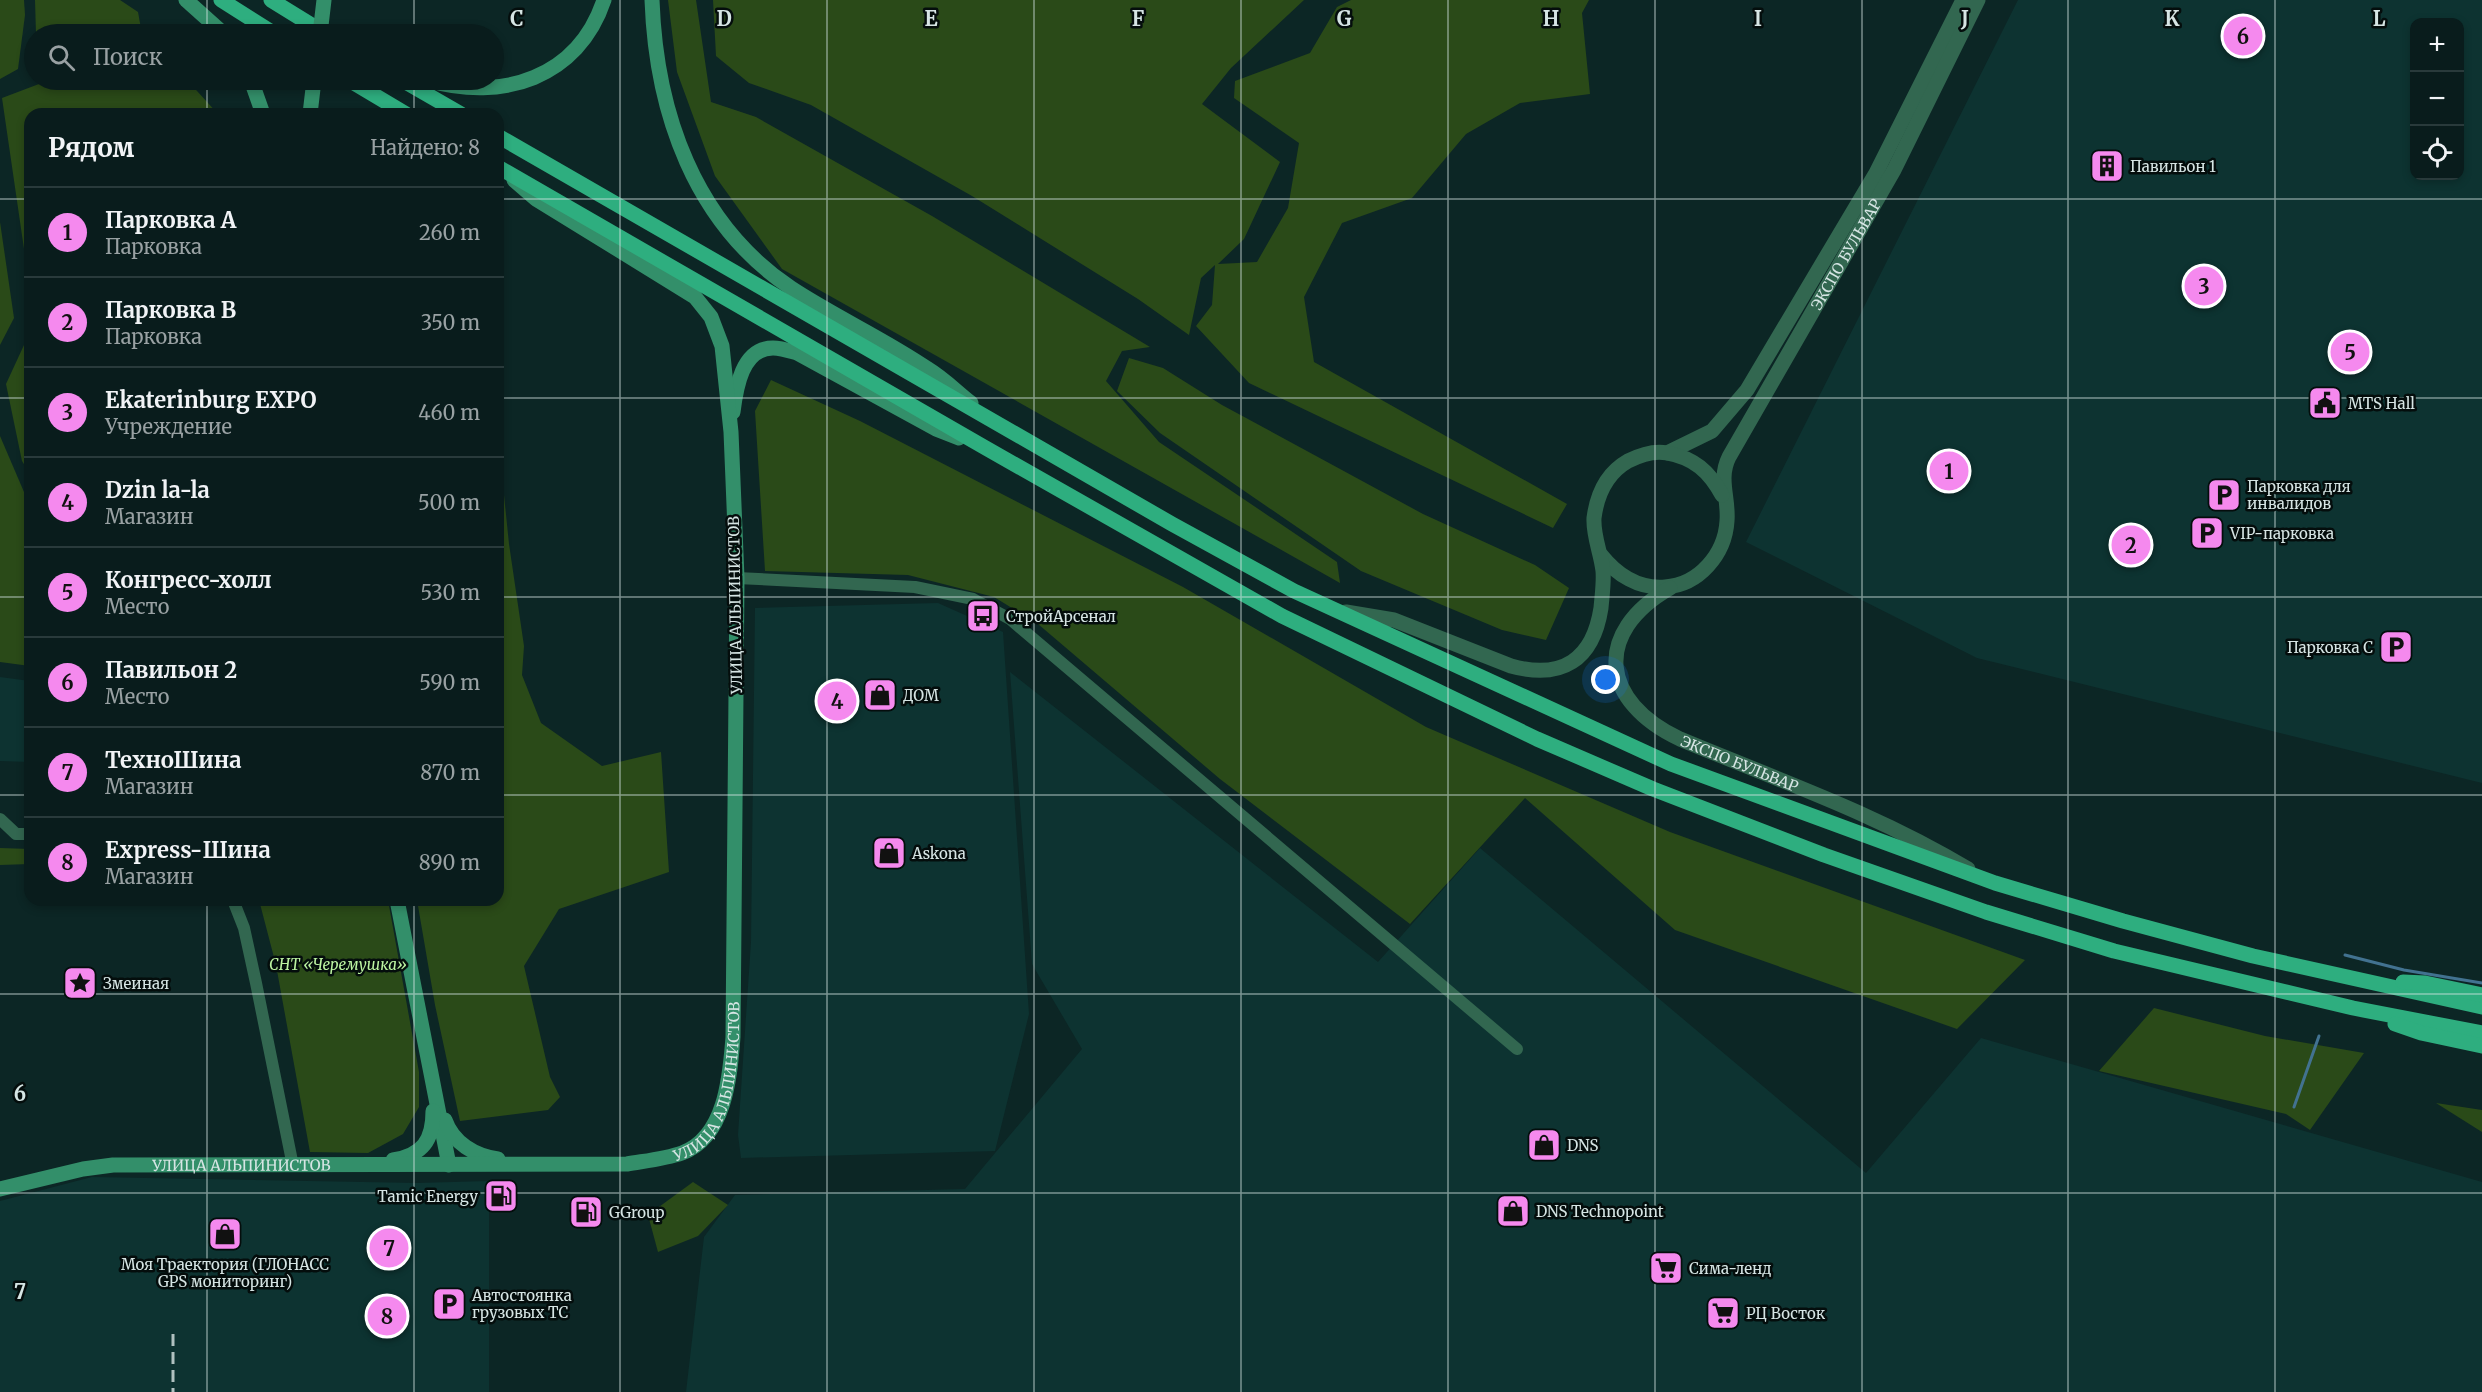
<!DOCTYPE html>
<html lang="ru">
<meta charset="utf-8">
<style>
body{margin:0;font-family:Merriweather,serif;background:#122525;color:#f1f3f6}
.controls{position:absolute;right:18px;top:18px;display:grid;overflow:hidden;border-radius:12px;box-shadow:0 3px 9px #0003}
.controls button{width:54px;height:54px;display:grid;place-items:center;padding:0;border:0;border-bottom:2px solid #293a3b;background:#091c1c;color:#f1f3f6;font:30px sans-serif}
.you{position:absolute;left:1606px;top:680px;width:21px;height:21px;margin:-15px;border:4px solid #fff;border-radius:50%;background:#1a73e8;box-shadow:0 0 0 9px #1a73e833}
.badge{display:grid;place-items:center;width:39px;height:39px;border-radius:50%;background:#f589ee;color:#111;font-size:20px;font-weight:700}
.pin{position:absolute;translate:-50% -50%;border:3px solid #fff;box-shadow:0 2px 6px #0006}
.list{margin:0;padding:0;list-style:none}
h2{display:flex;justify-content:space-between;align-items:center;height:78px;margin:0;padding:0 24px;font-size:26px}
h2 small{font-size:20px;font-weight:400;color:#99a1a3}
.list li{display:grid;grid-template-columns:39px 1fr auto;gap:18px;align-items:center;box-sizing:border-box;height:90px;padding:0 24px;border-top:2px solid #293a3b}
.list b{display:block;font-size:22px;white-space:nowrap}
.list p{margin:0;font-size:20px;white-space:nowrap;color:#99a1a3}
.list em{font-size:20px;font-style:normal;color:#99a1a3}
.icon{flex:none;width:33px;height:33px;fill:none;stroke:currentColor;stroke-width:2;stroke-linecap:round;stroke-linejoin:round}
.map{position:relative;flex:none;width:2482px;height:1392px;overflow:hidden}
.search{position:absolute;background:#091c1c;box-shadow:0 3px 9px #0003;left:24px;top:24px;width:480px;height:66px;display:flex;align-items:center;gap:15px;box-sizing:border-box;padding:0 21px;border-radius:33px;color:#99a1a3;font-size:22px}
.panel{position:absolute;background:#091c1c;box-shadow:0 3px 9px #0003;left:24px;top:108px;width:480px;height:798px;border-radius:18px}
.map>svg:first-child{display:block}
.built{fill:#0d3331;fill-rule:evenodd}
.green{fill:#2a4a18}
.lines{fill:none;stroke-linecap:round;stroke-linejoin:round}
.stream{stroke:#427290;stroke-width:3}
.minor{stroke:#326750;stroke-width:12}
.tertiary{stroke:#326750;stroke-width:15}
.secondary{stroke:#338f6a;stroke-width:15}
.primary{stroke:#2eae7f;stroke-width:15}
.rail{stroke:#b0c1c0;stroke-width:3;stroke-dasharray:12 6;stroke-linecap:butt}
.secondary-bridge{stroke:#338f6a;stroke-width:15}
.grid{fill:none;stroke:#d6e5e4;stroke-width:1.5;stroke-opacity:0.55}
.labels{text-anchor:middle;dominant-baseline:central;stroke-width:5;stroke-linejoin:round;paint-order:stroke}
.poi-label{font-size:15px;fill:#d6e5e4;stroke:#040d0c;text-anchor:start}
.street-label{font-size:15px;fill:#d6e5e4;stroke:#040d0c}
.park-label{font-size:15px;font-style:italic;fill:#bdf5a2;stroke:#040d0c}
.grid-label{font-size:20px;text-anchor:middle;font-weight:bold;fill:#d6e5e4;stroke:#040d0c;stroke-width:5;stroke-linejoin:round;paint-order:stroke}
</style>
<div class="map">
<svg width="2482" height="1392" viewBox="0 0 2482 1392">
<rect width="100%" height="100%" fill="#0c2625"/>
<g class="built">
<path d="M2018,0h464v783l-505,-125 -231,-116zM2460,22v154h-46v-154z"/>
<path d="M938,603l65,29 26,382 -34,137 -254,7 -3,-23 13,-193 4,-334z"/>
<path d="M1010,672l368,290 102,-114 386,325 115,-135 501,144v210h-1796l18,-155 31,-42 230,-6 117,-140 -50,-85z"/>
<path d="M0,677l30,4v81l-30,-1z"/>
<path d="M92,1177l325,6 72,-2v211h-489v-191z"/>
</g>
<g class="green">
<path d="M0,0h24l1,15 -7,54 -18,10z"/>
<path d="M35,0h85l18,12 4,22h-106z"/>
<path d="M668,0h28l15,102 45,15 176,99 218,131 -28,4 -16,30 53,61 178,120 3,21 -558,-314 -67,-93 -38,-104z"/>
<path d="M713,0h591l-73,68 -29,36 78,58 -36,77 -26,25 39,-2 31,-54 11,-65 -65,-45 1,-17 75,-28 27,-46 14,-7h238l-7,13 8,81 -70,9 -54,31 -54,64 -70,25 -38,74 10,65 253,142 -14,24 -304,-145 -53,-57 16,-21 3,-40 -14,13 -12,57 -51,-36 -166,-103 -161,-91 -62,-22 -33,-27z"/>
<path d="M39,80h148l31,34h-188v176l-28,-192 37,-14z"/>
<path d="M0,222l14,96 -14,27z"/>
<path d="M30,332v142l-8,-13 -16,-77z"/>
<path d="M1129,358l34,10 59,37 201,109 112,51 34,23 -23,52 -44,-10 -141,-59 -201,-138 -43,-42z"/>
<path d="M771,380l89,41 323,166 243,140 244,105 355,128 -68,69 -282,-99 -150,-132 -115,126 -190,-145 -182,-155 -44,-27 -86,-22 -143,-4 -10,-160z"/>
<path d="M0,436l30,70v160l-30,-4z"/>
<path d="M498,436l11,108 15,102 -2,29 19,48 61,43 59,-14 8,120 -110,37 -35,57 26,111 10,20 -12,13 -88,11 -25,-116 -18,-105h81z"/>
<path d="M0,848l30,1v15l-30,1z"/>
<path d="M259,900h129l31,172v35l-16,27 -35,19 -58,-1 -34,-187z"/>
<path d="M2154,1008l111,28 99,17 -54,77 -24,-16 -187,-43z"/>
<path d="M2436,1103l46,7v22z"/>
<path d="M693,1182l35,23 -30,31 -40,16 -10,-37z"/>
</g>
<g class="lines">
<g class="stream">
<path d="M2345,955l59,15 78,13"/>
<path d="M2294,1107l25,-71"/>
</g>
<g class="minor">
<path d="M737,578l178,9 58,12 37,20 507,430"/>
<path d="M0,819l16,15h14"/>
<path d="M233,900l11,28 12,55 37,183"/>
</g>
<g class="tertiary">
<path d="M1667,453l45,-22 35,-41 129,-217 87,-173"/>
<path id="s1" d="M1601,555c16,20 38,34 64,32 34,-2 60,-33 62,-66 2,-23 -9,-42 2,-64l165,-287 84,-170"/>
<path id="s2" d="M1670,588c-78,45 -69,114 10,151 98,41 197,75 288,130"/>
<path d="M1346,612l48,8 117,46c51,14 82,-6 90,-58 1,-12 3,-25 2,-37 -2,-18 -10,-35 -9,-53 3,-23 13,-45 34,-57 12,-6 25,-11 39,-8 27,5 42,18 55,42"/>
</g>
<g class="secondary">
<path d="M186,0l38,34"/>
<path d="M652,0c4,112 42,223 139,288 44,29 93,51 137,81 15,9 29,23 43,34"/>
<path d="M251,80l12,34"/>
<path d="M428,80c74,22 150,-2 176,-80"/>
<path d="M310,114l4,-34"/>
<path d="M733,412c3,-24 9,-64 40,-64 8,0 17,3 24,5l139,76 23,9"/>
<path d="M397,900l52,265"/>
<path d="M445,1120c8,23 30,36 53,39"/>
<path d="M393,1160c30,-5 40,-20 40,-49"/>
<path id="s3" d="M0,1189l83,-20 30,-4 514,-1c17,-3 38,-5 55,-11 44,-16 48,-78 51,-116l4,-459 -6,-146 -9,-86 -11,-29 -16,-20 -159,-98 -22,-19"/>
</g>
<g class="primary">
<path d="M221,0l54,34"/>
<path d="M271,0l55,34"/>
<path d="M349,80l57,34"/>
<path d="M402,80l59,34"/>
<path d="M498,136l674,388 122,67 377,173 324,119 128,38 130,35 229,51"/>
<path d="M498,167l486,280 298,169 255,123 116,50 171,66 162,57 128,39 239,57 129,25"/>
<path d="M2403,982l22,1 57,12"/>
<path d="M2395,1024l26,9 61,13"/>
</g>
<path class="rail" d="M173,1334v58"/>
<path class="secondary-bridge" d="M320,34l4,-34"/>
</g>
<path class="grid" d="M207,0v34M414,0v34M620,0v1392M827,0v1392M1034,0v1392M1241,0v1392M1448,0v1392M1655,0v1392M1862,0v1392M2068,0v1392M2275,0v1392M207,80v34M414,80v34M0,199h30M498,199h1984M0,398h30M498,398h1984M0,597h30M498,597h1984M0,795h30M498,795h1984M207,900v492M414,900v492M0,994h2482M0,1193h2482"/>
<defs>
<symbol id="building-square" viewBox="-11 -11 22 22"><rect x="-9" y="-9" width="18" height="18" rx="4" fill="#f589ee" stroke="#040d0c"/><path d="M-4-6H4V6H1V3H-1V6H-4ZM-2.5-4.3h1.7v1.8h-1.7ZM.8-4.3h1.7v1.8H.8ZM-2.5-1h1.7V.8h-1.7ZM.8-1h1.7V.8H.8Z" fill="#111"/></symbol>
<symbol id="civic-square" viewBox="-11 -11 22 22"><rect x="-9" y="-9" width="18" height="18" rx="4" fill="#f589ee" stroke="#040d0c"/><path d="M-.6-6.5H3V-4.5H.6V-3L4-1V1h2V6H-6V1h2V-1L-.6-3ZM-1.2 2.5V6h2.4V2.5Z" fill="#111"/></symbol>
<symbol id="parking-square" viewBox="-11 -11 22 22"><rect x="-9" y="-9" width="18" height="18" rx="4" fill="#f589ee" stroke="#040d0c"/><path d="M-3.5-5.5H1a3.5 3.5 0 0 1 0 7H-1V5.5H-3.5ZM-1-3.4V-.6H.8a1.4 1.4 0 0 0 0-2.8Z" fill="#111"/></symbol>
<symbol id="bus-square" viewBox="-11 -11 22 22"><rect x="-9" y="-9" width="18" height="18" rx="4" fill="#f589ee" stroke="#040d0c"/><path d="M-5-6H5V4H4V6H2V4H-2V6H-4V4H-5ZM-3.5-4V0h7V-4ZM-3.5 1.2v1.5H-2V1.2ZM2 1.2v1.5H3.5V1.2Z" fill="#111"/></symbol>
<symbol id="shop-square" viewBox="-11 -11 22 22"><rect x="-9" y="-9" width="18" height="18" rx="4" fill="#f589ee" stroke="#040d0c"/><path d="M-5-2.5h2.3a2.7 3.5 0 0 1 5.4 0H5L5.5 6h-11ZM-1.5-2.5h3a1.5 2.3 0 0 0-3 0Z" fill="#111"/></symbol>
<symbol id="sight-square" viewBox="-11 -11 22 22"><rect x="-9" y="-9" width="18" height="18" rx="4" fill="#f589ee" stroke="#040d0c"/><path d="M0-6L1.8-2.2L6-1.7L2.9 1.2L3.7 5.4L0 3.3L-3.7 5.4L-2.9 1.2L-6-1.7L-1.8-2.2Z" fill="#111"/></symbol>
<symbol id="fuel-square" viewBox="-11 -11 22 22"><rect x="-9" y="-9" width="18" height="18" rx="4" fill="#f589ee" stroke="#040d0c"/><path d="M-5.5-6h7V0h2V4h1.3V-2.5L3-4.5l.8-.8L6-3V5H2.5V1h-1V6h-7ZM-4.2-4.7v3.2H.2V-4.7Z" fill="#111"/></symbol>
<symbol id="supermarket-square" viewBox="-11 -11 22 22"><rect x="-9" y="-9" width="18" height="18" rx="4" fill="#f589ee" stroke="#040d0c"/><path d="M-6-5.5h2.5l.6 2H6L4.5 2H-2.5L-4.4-4H-6ZM-1.5 3.2a1.3 1.3 0 1 0 .1 0ZM3 3.2a1.3 1.3 0 1 0 .1 0Z" fill="#111"/></symbol>
</defs>
<g fill-rule="evenodd">
<use href="#building-square" x="2088" y="147" width="38" height="38"/>
<use href="#civic-square" x="2306" y="384" width="38" height="38"/>
<use href="#parking-square" x="2205" y="476" width="38" height="38"/>
<use href="#parking-square" x="2188" y="514" width="38" height="38"/>
<use href="#bus-square" x="964" y="597" width="38" height="38"/>
<use href="#parking-square" x="2377" y="628" width="38" height="38"/>
<use href="#shop-square" x="861" y="676" width="38" height="38"/>
<use href="#shop-square" x="870" y="834" width="38" height="38"/>
<use href="#sight-square" x="61" y="964" width="38" height="38"/>
<use href="#shop-square" x="1525" y="1126" width="38" height="38"/>
<use href="#fuel-square" x="482" y="1177" width="38" height="38"/>
<use href="#shop-square" x="1494" y="1192" width="38" height="38"/>
<use href="#fuel-square" x="567" y="1193" width="38" height="38"/>
<use href="#shop-square" x="206" y="1215" width="38" height="38"/>
<use href="#supermarket-square" x="1647" y="1249" width="38" height="38"/>
<use href="#parking-square" x="430" y="1285" width="38" height="38"/>
<use href="#supermarket-square" x="1704" y="1294" width="38" height="38"/>
</g>
<g class="labels">
<g class="poi-label">
<text x="2130" y="166">Павильон 1</text>
<text x="2348" y="403">MTS Hall</text>
<text x="2247" y="486">Парковка для<tspan x="2247" dy="17">инвалидов</tspan></text>
<text x="2230" y="533">VIP-парковка</text>
<text x="1006" y="616">СтройАрсенал</text>
<text x="2373" y="647" text-anchor="end">Парковка C</text>
<text x="903" y="695">ДОМ</text>
<text x="912" y="853">Askona</text>
<text x="103" y="983">Змеиная</text>
<text x="1567" y="1145">DNS</text>
<text x="478" y="1196" text-anchor="end">Tamic Energy</text>
<text x="1536" y="1211">DNS Technopoint</text>
<text x="609" y="1212">GGroup</text>
<text x="225" y="1264" text-anchor="middle">Моя Траектория (ГЛОНАСС<tspan x="225" dy="17">GPS мониторинг)</tspan></text>
<text x="1689" y="1268">Сима-ленд</text>
<text x="472" y="1295">Автостоянка<tspan x="472" dy="17">грузовых ТС</tspan></text>
<text x="1746" y="1313">РЦ Восток</text>
</g>
<g class="street-label">
<text stroke="none"><textPath href="#s1" startOffset="472">ЭКСПО БУЛЬВАР</textPath></text>
<text transform="translate(735 605) rotate(-91)">УЛИЦА АЛЬПИНИСТОВ</text>
<text stroke="none"><textPath href="#s2" startOffset="266">ЭКСПО БУЛЬВАР</textPath></text>
<text stroke="none"><textPath href="#s3" startOffset="766">УЛИЦА АЛЬПИНИСТОВ</textPath></text>
<text stroke="none"><textPath href="#s3" startOffset="244">УЛИЦА АЛЬПИНИСТОВ</textPath></text>
</g>
<g class="park-label">
<text x="338" y="964">СНТ «Черемушка»</text>
</g>
</g>
<g class="grid-label">
<text x="517" y="26">C</text>
<text x="724" y="26">D</text>
<text x="931" y="26">E</text>
<text x="1138" y="26">F</text>
<text x="1344" y="26">G</text>
<text x="1551" y="26">H</text>
<text x="1758" y="26">I</text>
<text x="1965" y="26">J</text>
<text x="2172" y="26">K</text>
<text x="2379" y="26">L</text>
<text x="20" y="1101">6</text>
<text x="20" y="1299">7</text>
</g>
</svg>
<div class="controls">
<button>+</button>
<button>−</button>
<button><svg class="icon" aria-label="locate" viewBox="0 0 24 24"><circle cx="12" cy="12" r="6"/><path d="M12 2v4M12 18v4M2 12h4M18 12h4"/></svg></button>
</div>
<div class="you"></div>
<div class="pin badge" style="left:1949px;top:471px">1</div>
<div class="pin badge" style="left:2131px;top:545px">2</div>
<div class="pin badge" style="left:2204px;top:286px">3</div>
<div class="pin badge" style="left:837px;top:701px">4</div>
<div class="pin badge" style="left:2350px;top:352px">5</div>
<div class="pin badge" style="left:2243px;top:36px">6</div>
<div class="pin badge" style="left:389px;top:1248px">7</div>
<div class="pin badge" style="left:387px;top:1316px">8</div>
<div class="search"><svg class="icon" aria-label="search" viewBox="0 0 24 24"><circle cx="10" cy="10" r="6"/><path d="M15 15l6 6"/></svg>Поиск</div>
<section class="panel">
<h2>Рядом<small>Найдено: 8</small></h2>
<ul class="list">
<li><span class="badge">1</span><div><b>Парковка A</b><p>Парковка</p></div><em>260 m</em></li>
<li><span class="badge">2</span><div><b>Парковка B</b><p>Парковка</p></div><em>350 m</em></li>
<li><span class="badge">3</span><div><b>Ekaterinburg EXPO</b><p>Учреждение</p></div><em>460 m</em></li>
<li><span class="badge">4</span><div><b>Dzin la-la</b><p>Магазин</p></div><em>500 m</em></li>
<li><span class="badge">5</span><div><b>Конгресс-холл</b><p>Место</p></div><em>530 m</em></li>
<li><span class="badge">6</span><div><b>Павильон 2</b><p>Место</p></div><em>590 m</em></li>
<li><span class="badge">7</span><div><b>ТехноШина</b><p>Магазин</p></div><em>870 m</em></li>
<li><span class="badge">8</span><div><b>Express-Шина</b><p>Магазин</p></div><em>890 m</em></li>
</ul>
</section>
</div>
